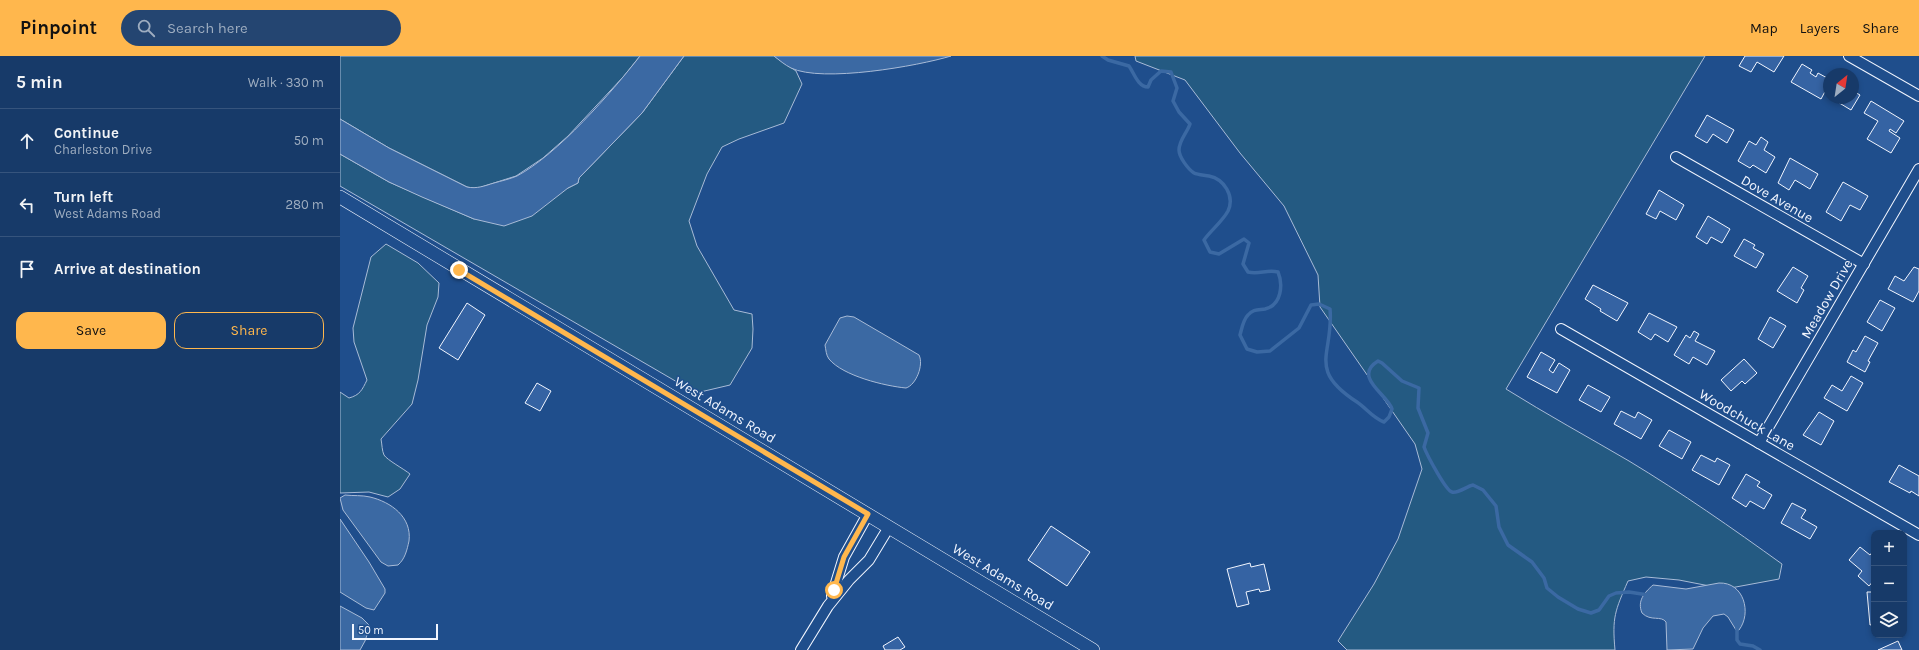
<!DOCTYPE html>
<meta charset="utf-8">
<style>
body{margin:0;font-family:Karla,sans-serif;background:#244571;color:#f1f3f6}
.controls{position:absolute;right:12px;bottom:12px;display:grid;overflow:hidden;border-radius:8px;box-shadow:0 2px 6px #0003}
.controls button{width:36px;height:36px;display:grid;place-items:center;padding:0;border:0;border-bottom:1px solid #36547d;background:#173a69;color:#f1f3f6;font:20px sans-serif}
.compass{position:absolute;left:1483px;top:12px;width:36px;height:36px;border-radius:50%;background:#173a69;box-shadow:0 2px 6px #0003;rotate:30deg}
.scale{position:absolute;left:12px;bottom:10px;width:86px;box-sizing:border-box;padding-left:4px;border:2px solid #f2f6ff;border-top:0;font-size:11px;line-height:14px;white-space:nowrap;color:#f2f6ff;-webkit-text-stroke:3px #1f4e8c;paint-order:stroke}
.stop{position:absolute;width:12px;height:12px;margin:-9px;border:3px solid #ffb74d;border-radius:50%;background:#fff}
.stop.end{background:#ffb74d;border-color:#fff;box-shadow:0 1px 4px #0008}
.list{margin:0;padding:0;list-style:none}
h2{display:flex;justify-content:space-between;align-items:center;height:52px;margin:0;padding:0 16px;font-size:17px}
h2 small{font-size:13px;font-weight:400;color:#9eadc0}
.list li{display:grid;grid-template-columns:26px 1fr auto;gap:12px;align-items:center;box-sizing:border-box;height:64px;padding:0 16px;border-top:1px solid #36547d}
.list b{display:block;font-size:15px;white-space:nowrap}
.list p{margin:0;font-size:13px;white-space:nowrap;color:#9eadc0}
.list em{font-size:13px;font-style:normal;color:#9eadc0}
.actions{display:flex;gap:8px;padding:12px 16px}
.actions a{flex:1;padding:9px 0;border:1px solid #ffb74d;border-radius:12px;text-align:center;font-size:14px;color:#ffb74d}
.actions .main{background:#ffb74d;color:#111}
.icon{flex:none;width:22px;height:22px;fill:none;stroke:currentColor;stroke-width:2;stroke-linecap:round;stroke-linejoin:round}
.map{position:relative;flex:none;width:1579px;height:594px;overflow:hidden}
header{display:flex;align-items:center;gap:24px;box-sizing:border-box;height:56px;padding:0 20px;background:#ffb74d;color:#111}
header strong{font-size:19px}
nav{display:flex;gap:22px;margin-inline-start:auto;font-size:14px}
.search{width:280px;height:36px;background:#244571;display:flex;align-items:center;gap:10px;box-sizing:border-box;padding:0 14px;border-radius:22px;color:#9eadc0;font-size:15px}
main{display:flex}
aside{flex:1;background:#173a69}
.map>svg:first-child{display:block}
.green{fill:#245a82;stroke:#a8bbd7}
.water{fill:#3b69a3;stroke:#a8bbd7}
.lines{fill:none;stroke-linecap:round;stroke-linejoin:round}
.stream{stroke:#3b69a3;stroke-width:3.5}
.building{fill:#3563a3;stroke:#f2f6ff}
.minor-casing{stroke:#f2f6ff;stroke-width:12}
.tertiary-casing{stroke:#f2f6ff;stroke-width:14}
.minor{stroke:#1f4e8c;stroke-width:10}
.tertiary{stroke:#1f4e8c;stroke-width:13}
.route{stroke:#ffb74d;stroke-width:5}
.labels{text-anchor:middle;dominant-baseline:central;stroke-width:3;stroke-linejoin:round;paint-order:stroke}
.street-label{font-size:14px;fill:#f2f6ff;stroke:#1f4e8c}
</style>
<header>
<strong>Pinpoint</strong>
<div class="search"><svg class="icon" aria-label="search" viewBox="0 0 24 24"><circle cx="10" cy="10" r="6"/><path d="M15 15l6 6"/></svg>Search here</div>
<nav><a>Map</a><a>Layers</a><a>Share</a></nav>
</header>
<main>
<aside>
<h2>5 min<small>Walk · 330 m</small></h2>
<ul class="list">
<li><svg class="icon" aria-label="ahead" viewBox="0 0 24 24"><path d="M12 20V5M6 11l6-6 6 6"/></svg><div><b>Continue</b><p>Charleston Drive</p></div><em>50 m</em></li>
<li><svg class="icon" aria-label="left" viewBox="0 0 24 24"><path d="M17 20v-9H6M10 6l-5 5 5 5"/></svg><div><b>Turn left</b><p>West Adams Road</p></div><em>280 m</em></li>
<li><svg class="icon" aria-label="arrive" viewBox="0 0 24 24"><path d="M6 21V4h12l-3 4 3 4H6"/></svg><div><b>Arrive at destination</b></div></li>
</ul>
<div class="actions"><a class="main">Save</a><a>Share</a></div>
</aside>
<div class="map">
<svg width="1579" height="594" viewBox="0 0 1579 594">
<rect width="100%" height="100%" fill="#1f4e8c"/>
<g class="green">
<path d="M0,0h300l-16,20 -56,60 -25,22 -27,18 -41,13 -8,-2 -78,-39 -49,-29z"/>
<path d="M344,0h90l22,15 6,13 -18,39 -45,16 -17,8 -15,27 -18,47 8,25 37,64 18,4 1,15 -1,19 -22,37 -34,8 -356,-207v-32l49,28 85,37 94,-31 10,-5 1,-5 63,-65z"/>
<path d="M795,0h570l-199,333c40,25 82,48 123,72 53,32 103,67 153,103l-3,15 -54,10 -46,-9 -33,-3 -18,4c-13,30 -16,36 -13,69h-268l-9,-9 36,-57 24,-45 24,-70 -7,-25 -95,-137 -2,-32 -34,-69 -44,-53 -55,-73 -49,-19z"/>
<path d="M46,188l32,19 21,20 -1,14 -11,28 -9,55 -6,24 -31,35c1,5 1,12 3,16 3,5 20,14 26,19l-10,15 -12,8 -19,-5 -29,1v-101l9,6c11,-3 13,-8 18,-18l-13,-38 -1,-14 18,-71z"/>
</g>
<g class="water">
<path d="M300,0h44l-42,57 -63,65 -1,5 -10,5 -36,28 -28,10 -30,-7 -52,-22 -33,-15 -49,-28v-35l49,29 78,39c10,2 17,-1 27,-4 7,-2 16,-4 23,-7 41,-22 94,-83 123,-120z"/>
<path d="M434,0h177c-33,10 -129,27 -160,12 -6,-3 -12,-8 -17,-12z"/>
<path d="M507,260l7,1 65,38c5,10 -3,30 -13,33 -21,-2 -63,-12 -77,-29 -3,-4 -3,-9 -4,-14l15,-27z"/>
<path d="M5,439c8,1 17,0 25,2 21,5 42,20 39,44 -2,9 -4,18 -11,24l-10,1 -7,-4 -38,-52 -3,-12z"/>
<path d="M0,463l29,43 16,27v4l-11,17 -8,-2 -26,-16z"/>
<path d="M1379,527c25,-1 33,30 20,47h-3l-8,-13 -4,-3 -11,2 -10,12 -10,21 -26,1 -1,-28c-5,-7 -15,0 -24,-9 -5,-12 2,-20 11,-28l33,4z"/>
<path d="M0,550l22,12 8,8 -5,15 -5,9h-20z"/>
</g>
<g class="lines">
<g class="stream">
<path d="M762,0l6,4 21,6c5,7 9,21 19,21l3,-7 10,-9 10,1 6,16 -4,13 6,11 11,12c-3,9 -11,16 -11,26 0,7 9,19 15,23 4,2 10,2 15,3 15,3 26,20 19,35 -6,11 -17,19 -24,29l6,12 9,2 25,-15 5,4 -6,21 5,8c11,3 19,-3 30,0 5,12 4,33 -13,37 -7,1 -12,0 -17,6 -5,5 -6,13 -8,20l7,14 10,3 13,-1 29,-23 12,-23 8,-1 11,5c4,45 -24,60 27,93 9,6 16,16 27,20l5,-5 3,-8c-4,-14 -40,-32 -14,-48l4,2 20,18 17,7 -1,20 10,25 -4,14c3,8 22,44 28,45 6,2 15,-6 21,-7l10,5 13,16 3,21 9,18 24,17 12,16 3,10 11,9 20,12 13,4 8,-3 10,-14 7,-3 13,-1 19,3"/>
<path d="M1397,570v14l3,4 13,2 7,4"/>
</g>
</g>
<g class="building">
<path d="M1405,0h39l-10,16 -17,-10 -6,10 -12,-6z"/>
<path d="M1462,8l10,6 -2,3 6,4 2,-4 11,6v5l-8,15 -30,-17z"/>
<path d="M1513,35l7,4 -9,15 -20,-12h22z"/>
<path d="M1531,45l33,20 -8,12 -6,-4 -1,2 11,7 -9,15 -24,-14 11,-18 -14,-8z"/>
<path d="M1367,59l27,15 -7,13 -14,-9 -6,9 -12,-7z"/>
<path d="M1421,81l7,5 -4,8 11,7 -9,16 -13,-8 -3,3 -12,-7 11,-20 7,4z"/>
<path d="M1450,102l28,16 -8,15 -15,-9 -6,10 -11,-7z"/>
<path d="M1503,126l25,14 -8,14 -10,-5 -9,16 -15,-9z"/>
<path d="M1319,134l25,15 -8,15 -16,-9 -4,8 -10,-5z"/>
<path d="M1368,160l22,13 -8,14 -11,-6 -4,7 -11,-7z"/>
<path d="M1404,183l11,6 -2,3 11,6 -8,14 -22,-12z"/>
<path d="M1453,211l15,9 -7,12 3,2 -7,13 -20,-12z"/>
<path d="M1574,211l5,2v22l-6,11 -25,-13 7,-13 9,5z"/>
<path d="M1253,229l35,18 -11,18 -17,-10 1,-2 -16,-10z"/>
<path d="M1540,244l15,8 -13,23 -15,-9z"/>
<path d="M127,247l18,12 -27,45 -19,-12z"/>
<path d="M1309,257l28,14 -9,15 -13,-8 -4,6 -13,-8z"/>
<path d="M1430,261l16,9 -13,22 -15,-9z"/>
<path d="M1354,275l5,3 -4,7 20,10 -8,14 -14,-8 -4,7 -15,-9 12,-20 4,3z"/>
<path d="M1525,280l13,7 -10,18 2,1 -5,10 -18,-10 6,-12 3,2z"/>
<path d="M1201,296l14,8 -6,10 4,3 6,-10 11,7 -13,23 -30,-16z"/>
<path d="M1404,303l13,14 -12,11 -3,-3 -11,10 -10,-11z"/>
<path d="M1511,320l12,7 -16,28 -23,-13 8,-13 10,6z"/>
<path d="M197,327l14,8 -11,20 -15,-8z"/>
<path d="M1248,329l22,12 -9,15 -22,-12z"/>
<path d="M1281,355l14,7 3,-6 14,8 -11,19 -27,-15z"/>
<path d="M1479,356l15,9 -13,24 -18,-10z"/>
<path d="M1329,374l22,12 -9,17 -23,-13z"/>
<path d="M1361,399l14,7 2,-4 13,7 -11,20 -27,-15z"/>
<path d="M1559,409l20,11v20l-8,-5 -1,2 -21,-11z"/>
<path d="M1406,418l14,8 -3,4 15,9 -8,14 -14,-8 -4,6 -14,-9z"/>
<path d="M1452,447l14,7 -5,8 16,9 -7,12 -29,-16z"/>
<path d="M711,470l39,26 -23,34 -39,-26z"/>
<path d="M1520,491l10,8 4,-5v30l-5,6 -11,-10 4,-5 -13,-11z"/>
<path d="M910,507l1,4 13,-3 6,26 -10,2 -1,-3 -13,3 3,12 -12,3 -10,-38z"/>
<path d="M1527,536h7v32l-4,1z"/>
<path d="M558,581l7,10 -5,3h-15l-2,-4z"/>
<path d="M1558,585l4,9h-24z"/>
</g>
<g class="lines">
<defs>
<g id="minor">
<path d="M1509,0l70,40"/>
<path d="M1336,101l188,107"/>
<path d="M1221,273l358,206"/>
<path d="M1419,387l160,-274"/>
<path d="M492,540l12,-39 24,-43"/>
<path d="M461,594l27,-44 21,-26 20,-20 20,-33"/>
</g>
<path id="tertiary" d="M0,141l753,453"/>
</defs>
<use href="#minor" class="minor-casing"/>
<use href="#tertiary" class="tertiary-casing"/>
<use href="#minor" class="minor"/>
<use href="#tertiary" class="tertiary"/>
</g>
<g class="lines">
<path class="route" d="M119,214l409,244 -24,43 -10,33"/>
</g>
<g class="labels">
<g class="street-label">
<text transform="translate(1437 143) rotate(30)">Dove Avenue</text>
<text transform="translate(1487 243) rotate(-60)">Meadow Drive</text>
<text transform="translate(385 354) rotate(31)">West Adams Road</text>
<text transform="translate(1407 364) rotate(30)">Woodchuck Lane</text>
<text transform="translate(663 521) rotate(31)">West Adams Road</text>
</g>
</g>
</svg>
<div class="controls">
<button>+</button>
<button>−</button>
<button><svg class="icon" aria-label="layers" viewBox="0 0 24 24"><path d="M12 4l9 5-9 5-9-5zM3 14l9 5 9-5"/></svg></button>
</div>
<svg class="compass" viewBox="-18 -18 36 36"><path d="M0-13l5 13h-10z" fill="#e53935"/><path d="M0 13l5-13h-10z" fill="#9eadc0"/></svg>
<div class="scale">50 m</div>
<div class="stop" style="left:494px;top:534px"></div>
<div class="stop end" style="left:119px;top:214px"></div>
</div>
</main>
